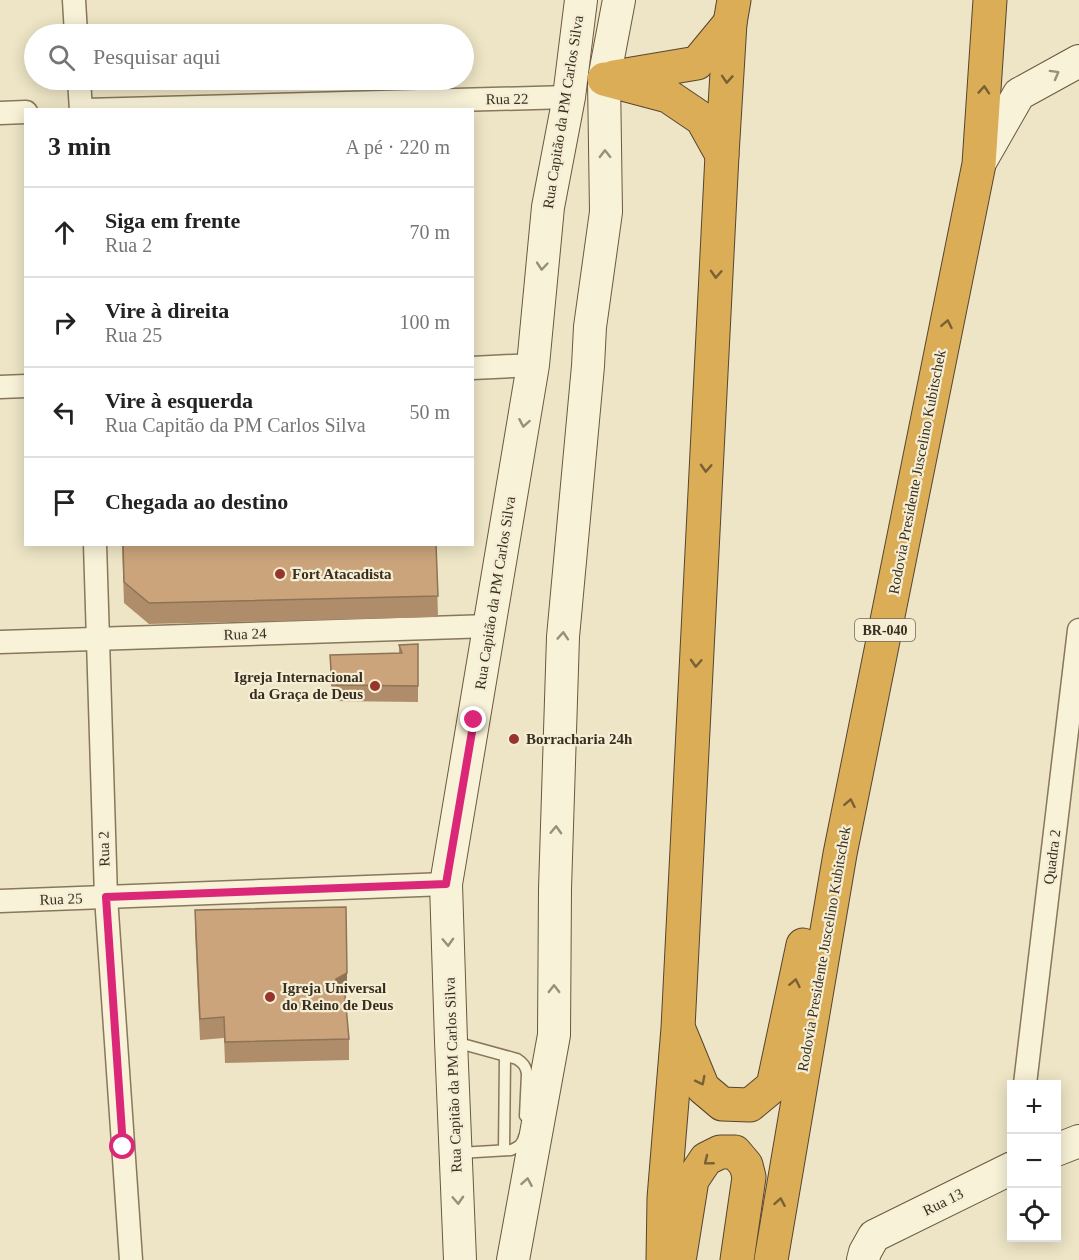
<!DOCTYPE html>
<html lang="pt">
<meta charset="utf-8">
<style>
body{margin:0;font-family:Georgia,serif;background:#f6f6f6;color:#222}
.controls{position:absolute;right:18px;bottom:18px;display:grid;overflow:hidden;border-radius:0px;box-shadow:0 3px 15px #0003}
.controls button{width:54px;height:54px;display:grid;place-items:center;padding:0;border:0;border-bottom:2px solid #e0e0e0;background:#fff;color:#222;font:30px sans-serif}
.stop{position:absolute;width:18px;height:18px;margin:-14px;border:4px solid #db2777;border-radius:50%;background:#fff}
.stop.end{background:#db2777;border-color:#fff;box-shadow:0 2px 6px #0008}
.list{margin:0;padding:0;list-style:none}
h2{display:flex;justify-content:space-between;align-items:center;height:78px;margin:0;padding:0 24px;font-size:26px}
h2 small{font-size:20px;font-weight:400;color:#767676}
.list li{display:grid;grid-template-columns:39px 1fr auto;gap:18px;align-items:center;box-sizing:border-box;height:90px;padding:0 24px;border-top:2px solid #e0e0e0}
.list b{display:block;font-size:22px;white-space:nowrap}
.list p{margin:0;font-size:20px;white-space:nowrap;color:#767676}
.list em{font-size:20px;font-style:normal;color:#767676}
.icon{flex:none;width:33px;height:33px;fill:none;stroke:currentColor;stroke-width:2;stroke-linecap:round;stroke-linejoin:round}
.map{position:relative;flex:none;width:1079px;height:1260px;overflow:hidden}
.search{position:absolute;background:#fff;box-shadow:0 3px 15px #0003;left:24px;top:24px;width:450px;height:66px;display:flex;align-items:center;gap:15px;box-sizing:border-box;padding:0 21px;border-radius:33px;color:#767676;font-size:22px}
.panel{position:absolute;background:#fff;box-shadow:0 3px 15px #0003;left:24px;top:108px;width:450px;height:438px;border-radius:0px}
.map>svg:first-child{display:block}
.lines{fill:none;stroke-linecap:round;stroke-linejoin:round}
.lane-casing{stroke:#88775b;stroke-width:13}
.street-casing{stroke:#88775b;stroke-width:25}
.secondary-casing{stroke:#6a583e;stroke-width:34}
.highway-casing{stroke:#56452f;stroke-width:35}
.lane{stroke:#f8f2d8;stroke-width:10}
.street{stroke:#f8f2d8;stroke-width:22}
.secondary{stroke:#f8f2d8;stroke-width:32}
.highway{stroke:#dbad57;stroke-width:33}
.wall{fill:#af8d6a}
.shaded-wall{fill:#8e7356}
.building{fill:#cba47b;stroke:#8e7356;stroke-width:1.5}
.oneway{stroke:#98907c}
.oneway2{stroke:#796135}
.route{stroke:#db2777;stroke-width:8}
.poi-dot{fill:#96352c;stroke:#f5eed4;stroke-width:2}
.labels{text-anchor:middle;dominant-baseline:central;stroke-width:4.5;stroke-linejoin:round;paint-order:stroke}
.shield{fill:#f5eed4;stroke:#716855;stroke-width:1.5}
.shield-label{font-size:14px;font-weight:bold;fill:#382e1f}
.street-label{font-size:15px;fill:#382e1f;stroke:#f5eed4}
.poi-label{font-size:15px;font-weight:bold;fill:#382e1f;stroke:#f5eed4;text-anchor:start}
</style>
<div class="map">
<svg width="1079" height="1260" viewBox="0 0 1079 1260">
<rect width="100%" height="100%" fill="#ede5c5"/>
<g class="lines">
<defs>
<g id="lane">
<path d="M455,1042l62,17c6,4 9,7 10,15l-2,42"/>
<path d="M504,1150l1,-93"/>
<path d="M459,1153l52,-3c7,-3 11,-5 13,-13"/>
</g>
<g id="street">
<path d="M74,0l2,34"/>
<path d="M79,80l2,30"/>
<path d="M85,110l484,-13"/>
<path d="M0,113l26,-1"/>
<path d="M472,368l61,-3"/>
<path d="M0,387l26,-1"/>
<path d="M95,544l11,353 25,363"/>
<path d="M0,642l490,-16"/>
<path d="M0,901l446,-17"/>
<path d="M1025,1084l54,-454"/>
</g>
<g id="secondary">
<path d="M979,164l40,-70 60,-33"/>
<path d="M1056,1150l23,-9"/>
<path d="M460,1260l-9,-219 -5,-157 87,-519 15,-158 21,-110 12,-97"/>
<path d="M513,1260l41,-225 1,-146 8,-252 25,-271 2,-39 16,-115 -2,-133 15,-79"/>
<path d="M863,1260l2,-8 9,-16 138,-68"/>
</g>
<g id="highway">
<path d="M614,77l83,-14 33,-40"/>
<path d="M604,79l64,17 34,23 20,36"/>
<path d="M680,1032l23,56 19,16 28,1 23,-19 30,-141"/>
<path d="M680,1255l12,-75 14,-21 14,-7h15l11,13 3,12 -12,83"/>
<path d="M663,1260l1,-62 14,-170 44,-873 8,-132 4,-23"/>
<path d="M771,1260l69,-406 139,-690 11,-164"/>
</g>
</defs>
<use href="#lane" class="lane-casing"/>
<use href="#street" class="street-casing"/>
<use href="#secondary" class="secondary-casing"/>
<use href="#highway" class="highway-casing"/>
<use href="#lane" class="lane"/>
<use href="#street" class="street"/>
<use href="#secondary" class="secondary"/>
<use href="#highway" class="highway"/>
</g>
<g class="wall">
<path d="M122,544h314l2,73 -289,7 -25,-21z"/>
<path d="M418,644v58l-86,-1 -2,-46 69,-2v-8z"/>
<path d="M195,910l152,84 -2,1 4,44v21l-124,3 -1,-25 -24,2 -5,-109z"/>
</g>
<path class="shaded-wall" d="M347,973v21l-11,6 -1,14 1,-35z"/>
<g class="building">
<path d="M123,544h313l2,52 -289,7 -25,-21z"/>
<path d="M418,644v42l-86,-1 -2,-30 72,-2 -3,-8z"/>
<path d="M346,907l1,66 -11,6 -1,14 10,2 4,44 -124,3 -1,-25 -24,2 -5,-109z"/>
</g>
<defs><path id="oneway-chevron" d="M-2-3.5L2.5 0L-2 3.5" fill="none" stroke-width="1.6" stroke-linecap="round" stroke-linejoin="round" transform="scale(1.5)"/></defs>
<g class="oneway">
<use href="#oneway-chevron" transform="translate(1055 74) rotate(-29)"/>
<use href="#oneway-chevron" transform="translate(605 154) rotate(-91)"/>
<use href="#oneway-chevron" transform="translate(542 266) rotate(95)"/>
<use href="#oneway-chevron" transform="translate(524 423) rotate(100)"/>
<use href="#oneway-chevron" transform="translate(563 636) rotate(-86)"/>
<use href="#oneway-chevron" transform="translate(556 830) rotate(-88)"/>
<use href="#oneway-chevron" transform="translate(448 942) rotate(88)"/>
<use href="#oneway-chevron" transform="translate(554 989) rotate(-90)"/>
<use href="#oneway-chevron" transform="translate(527 1182) rotate(-80)"/>
<use href="#oneway-chevron" transform="translate(458 1200) rotate(87)"/>
</g>
<g class="oneway2">
<use href="#oneway-chevron" transform="translate(727 79) rotate(94)"/>
<use href="#oneway-chevron" transform="translate(984 90) rotate(-86)"/>
<use href="#oneway-chevron" transform="translate(716 274) rotate(93)"/>
<use href="#oneway-chevron" transform="translate(947 324) rotate(-79)"/>
<use href="#oneway-chevron" transform="translate(706 468) rotate(93)"/>
<use href="#oneway-chevron" transform="translate(696 663) rotate(93)"/>
<use href="#oneway-chevron" transform="translate(850 803) rotate(-79)"/>
<use href="#oneway-chevron" transform="translate(795 983) rotate(-78)"/>
<use href="#oneway-chevron" transform="translate(701 1081) rotate(63)"/>
<use href="#oneway-chevron" transform="translate(708 1161) rotate(141)"/>
<use href="#oneway-chevron" transform="translate(780 1202) rotate(-80)"/>
</g>
<g class="lines">
<path class="route" d="M123,1147l-17,-250 340,-13 28,-164"/>
</g>
<g class="poi-dot">
<circle cx="280" cy="574" r="6"/>
<circle cx="375" cy="686" r="6"/>
<circle cx="514" cy="739" r="6"/>
<circle cx="270" cy="997" r="6"/>
</g>
<g class="labels">
<rect class="shield" x="855" y="619" width="60" height="22" rx="4.5"/>
<g class="shield-label">
<text x="885" y="630">BR-040</text>
</g>
<g class="street-label">
<text transform="translate(507 99) rotate(-1)">Rua 22</text>
<text transform="translate(563 112) rotate(-81)">Rua Capitão da PM Carlos Silva</text>
<text transform="translate(917 472) rotate(-79)">Rodovia Presidente Juscelino Kubitschek</text>
<text transform="translate(495 593) rotate(-81)">Rua Capitão da PM Carlos Silva</text>
<text transform="translate(245 634) rotate(-2)">Rua 24</text>
<text transform="translate(104 849) rotate(-92)">Rua 2</text>
<text transform="translate(1052 857) rotate(-83)">Quadra 2</text>
<text transform="translate(61 899) rotate(-2)">Rua 25</text>
<text transform="translate(824 949) rotate(-80)">Rodovia Presidente Juscelino Kubitschek</text>
<text transform="translate(453 1075) rotate(-92)">Rua Capitão da PM Carlos Silva</text>
<text transform="translate(943 1202) rotate(-26)">Rua 13</text>
</g>
<g class="poi-label">
<text x="292" y="574">Fort Atacadista</text>
<text x="363" y="677" text-anchor="end">Igreja Internacional<tspan x="363" dy="17">da Graça de Deus</tspan></text>
<text x="526" y="739">Borracharia 24h</text>
<text x="282" y="988">Igreja Universal<tspan x="282" dy="17">do Reino de Deus</tspan></text>
</g>
</g>
</svg>
<div class="controls">
<button>+</button>
<button>−</button>
<button><svg class="icon" aria-label="locate" viewBox="0 0 24 24"><circle cx="12" cy="12" r="6"/><path d="M12 2v4M12 18v4M2 12h4M18 12h4"/></svg></button>
</div>
<div class="stop" style="left:123px;top:1147px"></div>
<div class="stop end" style="left:474px;top:720px"></div>
<div class="search"><svg class="icon" aria-label="search" viewBox="0 0 24 24"><circle cx="10" cy="10" r="6"/><path d="M15 15l6 6"/></svg>Pesquisar aqui</div>
<section class="panel">
<h2>3 min<small>A pé · 220 m</small></h2>
<ul class="list">
<li><svg class="icon" aria-label="ahead" viewBox="0 0 24 24"><path d="M12 20V5M6 11l6-6 6 6"/></svg><div><b>Siga em frente</b><p>Rua 2</p></div><em>70 m</em></li>
<li><svg class="icon" aria-label="right" viewBox="0 0 24 24"><path d="M7 20v-9h11M14 6l5 5-5 5"/></svg><div><b>Vire à direita</b><p>Rua 25</p></div><em>100 m</em></li>
<li><svg class="icon" aria-label="left" viewBox="0 0 24 24"><path d="M17 20v-9H6M10 6l-5 5 5 5"/></svg><div><b>Vire à esquerda</b><p>Rua Capitão da PM Carlos Silva</p></div><em>50 m</em></li>
<li><svg class="icon" aria-label="arrive" viewBox="0 0 24 24"><path d="M6 21V4h12l-3 4 3 4H6"/></svg><div><b>Chegada ao destino</b></div></li>
</ul>
</section>
</div>
